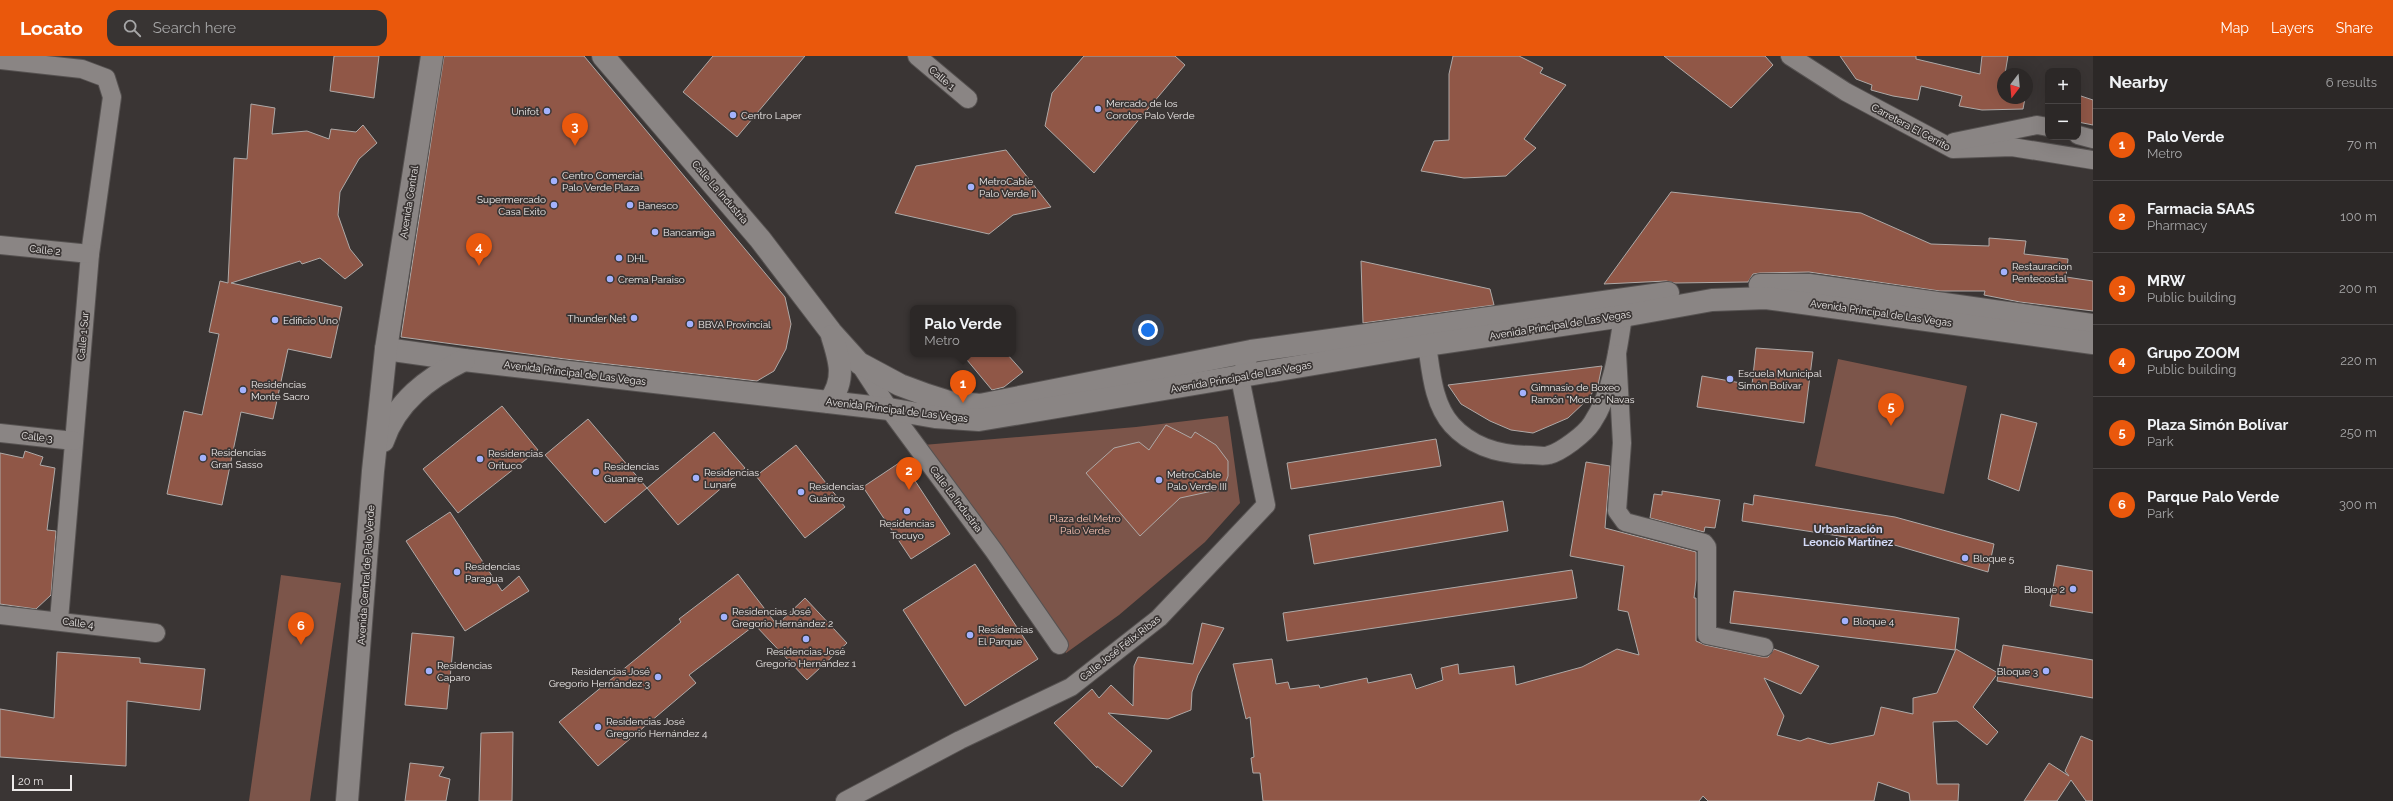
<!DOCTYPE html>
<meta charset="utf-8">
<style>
body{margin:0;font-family:Raleway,sans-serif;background:#383433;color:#f1f3f6}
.controls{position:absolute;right:12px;top:12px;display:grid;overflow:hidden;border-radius:8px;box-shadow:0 4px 16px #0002}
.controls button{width:36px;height:36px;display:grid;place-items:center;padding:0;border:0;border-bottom:1px solid #484444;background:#2c2827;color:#f1f3f6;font:20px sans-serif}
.compass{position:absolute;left:1997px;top:12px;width:36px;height:36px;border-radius:50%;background:#2c2827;box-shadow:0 4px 16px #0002;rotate:196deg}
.scale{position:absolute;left:12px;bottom:10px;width:60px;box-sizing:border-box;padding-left:4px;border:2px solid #edeae9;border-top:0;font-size:11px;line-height:14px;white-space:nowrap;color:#edeae9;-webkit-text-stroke:3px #3a3534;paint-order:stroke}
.you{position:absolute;left:1148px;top:274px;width:14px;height:14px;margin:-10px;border:3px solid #fff;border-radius:50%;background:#1a73e8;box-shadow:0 0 0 6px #1a73e833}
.badge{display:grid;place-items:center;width:26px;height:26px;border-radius:50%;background:#ea580c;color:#fff;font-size:13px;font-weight:700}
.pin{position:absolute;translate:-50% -33px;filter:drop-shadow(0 1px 2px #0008)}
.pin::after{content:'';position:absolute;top:21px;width:14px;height:12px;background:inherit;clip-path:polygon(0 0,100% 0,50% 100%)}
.popup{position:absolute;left:910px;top:249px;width:106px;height:52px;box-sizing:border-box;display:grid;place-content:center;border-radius:8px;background:#2c2827;filter:drop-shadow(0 1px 3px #0005);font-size:13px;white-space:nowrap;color:#a6a6a7}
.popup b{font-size:15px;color:#f1f3f6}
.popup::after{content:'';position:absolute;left:50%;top:100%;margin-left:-8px;border:8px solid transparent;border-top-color:#2c2827}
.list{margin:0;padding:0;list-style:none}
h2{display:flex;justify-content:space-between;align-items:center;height:52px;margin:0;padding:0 16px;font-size:17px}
h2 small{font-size:13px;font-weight:400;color:#a6a6a7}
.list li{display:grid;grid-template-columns:26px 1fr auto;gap:12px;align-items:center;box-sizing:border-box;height:72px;padding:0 16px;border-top:1px solid #484444}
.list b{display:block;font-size:15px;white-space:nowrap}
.list p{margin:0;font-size:13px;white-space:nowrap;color:#a6a6a7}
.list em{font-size:13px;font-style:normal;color:#a6a6a7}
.icon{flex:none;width:22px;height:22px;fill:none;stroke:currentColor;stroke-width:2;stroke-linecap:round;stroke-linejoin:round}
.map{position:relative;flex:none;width:2093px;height:745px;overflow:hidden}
header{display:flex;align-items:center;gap:24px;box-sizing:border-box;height:56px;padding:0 20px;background:#ea580c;color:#fff}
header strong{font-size:19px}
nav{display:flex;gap:22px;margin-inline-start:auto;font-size:14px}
.search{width:280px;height:36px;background:#383433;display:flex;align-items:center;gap:10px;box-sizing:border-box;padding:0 14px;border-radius:12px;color:#a6a6a7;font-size:15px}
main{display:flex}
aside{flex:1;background:#2c2827}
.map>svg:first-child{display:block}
.green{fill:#7c554a}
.building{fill:#905747;stroke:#aea9a7}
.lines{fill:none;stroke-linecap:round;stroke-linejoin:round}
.minor-casing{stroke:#565251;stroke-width:20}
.tertiary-casing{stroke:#565251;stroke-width:24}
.minor{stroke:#8a8584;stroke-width:18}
.tertiary{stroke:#8a8584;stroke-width:22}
.poi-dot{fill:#a3b2fd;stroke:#3a3534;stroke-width:1.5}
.labels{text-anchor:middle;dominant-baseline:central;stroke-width:3.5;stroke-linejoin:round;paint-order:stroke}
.street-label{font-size:10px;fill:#edeae9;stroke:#3a3534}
.poi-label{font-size:10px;fill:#edeae9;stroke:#3a3534;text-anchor:start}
.park-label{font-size:10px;fill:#fdc7b7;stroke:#3a3534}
.neighbourhood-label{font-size:11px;font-weight:bold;fill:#d5dbf8;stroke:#3a3534}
</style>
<header>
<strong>Locato</strong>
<div class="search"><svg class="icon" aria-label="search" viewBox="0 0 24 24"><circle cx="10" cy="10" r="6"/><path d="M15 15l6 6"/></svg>Search here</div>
<nav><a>Map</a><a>Layers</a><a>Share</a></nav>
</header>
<main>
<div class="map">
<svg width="2093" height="745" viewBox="0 0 2093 745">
<rect width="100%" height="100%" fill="#3a3534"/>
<g class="green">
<path d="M1838,303l129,27 -23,108 -129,-28z"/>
<path d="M1228,360l12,87 -35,39 -86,73 -53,38 -90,-123 -53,-85 213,-18z"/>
<path d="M281,519l60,8 -31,218h-61z"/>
</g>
<g class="building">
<path d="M334,0h45l-5,42 -44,-7z"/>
<path d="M444,0h140l201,241 6,27 -5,25 -12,22 -17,10 -192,-22 -164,-22z"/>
<path d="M713,0h92l-68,81 -54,-45z"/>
<path d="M1084,0h91l10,9 -91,108 -49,-47 7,-33z"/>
<path d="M1453,0h66l24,12 -3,5 26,12 -42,54 12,9 -30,28 -42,2 -43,-7 13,-30 15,-1v-66z"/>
<path d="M1664,0h101l8,9 -42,43z"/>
<path d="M1840,0h76v3l64,15 2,-18h26l-3,18h-2v24h22l-2,11 -41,1 -23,-4 3,-10 -41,-10 -3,14 -25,-4 -22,-6 1,-5 -16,-6z"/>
<path d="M2078,39l15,5v25l-15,-3z"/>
<path d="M251,48l24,4 -3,26 35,-3 22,8 2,-10 25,3 7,-7 14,18 -18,16 -19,33 -2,23 12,34 13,16 -18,14 -25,-21 -18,6 -2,-3 -69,22 111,24 -11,51 -43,-9 -15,70 -32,-7 -19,93 -55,-11 17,-83 18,4 17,-81 -10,-2 11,-51 8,2 6,-125 13,1z"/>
<path d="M1006,94l45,57 -38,8 -24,19 -94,-21 21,-47z"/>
<path d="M1671,136l190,21 70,31 58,2v-8l37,3 -2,13 44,5 -2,18 27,4v30l-73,-9 -36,-7 1,-4h-45l-131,-19 -49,1 -7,1 -5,8 -73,1 -9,-2 -62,3z"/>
<path d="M1361,205l129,28 4,16 -131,18z"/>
<path d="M1756,292l57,4 -9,71 -107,-16 5,-31 50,9z"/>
<path d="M962,298h45l16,18 -19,15 -12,3z"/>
<path d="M1602,310l-4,19 -11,15 -19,18 -35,15 -22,-3 -21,-9 -29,-17 -13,-19z"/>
<path d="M502,350l36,44 -80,63 -35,-44z"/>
<path d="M2001,358l36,9 -18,68 -31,-12z"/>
<path d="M588,363l59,69 -42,35 -60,-68z"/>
<path d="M1166,369l25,13 4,-6 21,13 12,16v15l-3,8 -8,6 -37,8 -40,38 -54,-63 28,-25 25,-6 10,8z"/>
<path d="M714,376l31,36 -67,57 -31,-37z"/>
<path d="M1436,383l5,27 -150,23 -4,-26z"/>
<path d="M796,389l49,62 -40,31 -49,-62z"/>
<path d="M25,395l18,6 -3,8 15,3 -8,62 9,1 -5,64 -15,14 -36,-5v-151l23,5z"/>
<path d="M902,405l48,73 -39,25 -48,-72z"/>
<path d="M1586,406l24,4 -5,62 91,24v28l-2,18h2v43l9,4 57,12h6l6,-8 45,17 -18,28 -37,-16 20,38 -7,19 23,6 8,-3 22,6 44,-9 7,-28 32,7v-16l24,-5 19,-44 42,24 -25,34 25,25 -11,13 -30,-24 -24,1 4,62h22l-1,17h-48l-1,-8 -31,-11 -4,19h-166l-5,-5 -4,5h-436l-3,-28h-7l-2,-15 3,-1 -4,-40 -4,2 -13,-55 39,-5 4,25 12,-2 2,7 29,-4 1,3 47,-10 1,5 43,-9 5,15 27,-9 -2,-12 17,-4 1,10 55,-8 2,19 66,-18 35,-18 22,6 -11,-43 -10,-2 6,-44 -54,-10z"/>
<path d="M1662,435l58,9 -5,28 -10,-1 -1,5 -54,-14 4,-24 8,1z"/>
<path d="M1754,439l141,22 99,27 -6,28 -97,-28 -149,-23 2,-18 9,2z"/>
<path d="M1503,445l5,30 -194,33 -5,-29z"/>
<path d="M450,456l52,79 17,-15 10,15 -64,40 -59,-90z"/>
<path d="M975,508l63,95 -73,47 -62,-96z"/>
<path d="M2057,509l36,6v42l-43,-7z"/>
<path d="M1572,514l5,28 -290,43 -4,-28z"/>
<path d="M738,518l39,51 28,-27 42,45 -40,37 -52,-55 -66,50 7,8 -98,83 -39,-44 122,-100 -2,-3z"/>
<path d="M1734,535l225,27 -4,32 -225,-27z"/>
<path d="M1202,567l22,5 -26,47 -6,17 -1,18 -23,9 -60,-6 44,38 -30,36 -25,-21v2l-43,-45 38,-34 7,9 12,-13 22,21 1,-40 4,-9 55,7z"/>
<path d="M412,577l42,4 -7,72 -42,-4z"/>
<path d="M2003,589l90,15v38l-96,-17z"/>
<path d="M57,596l83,6v5l65,6 -5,41 -73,-9 -1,65 -126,-9v-48l54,9z"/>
<path d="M513,676l-1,69h-33l2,-68z"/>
<path d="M2081,680l12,5v60h-7l-15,-21 -14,21h-33l25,-38 20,13 -4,-5z"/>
<path d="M410,707l34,4 -5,9 11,3 -4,22h-41z"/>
</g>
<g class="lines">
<defs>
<g id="minor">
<path d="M917,0l51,43"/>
<path d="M1790,0l56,36 107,57 59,-2 81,13"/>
<path d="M0,4l82,9 24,9 6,19 -22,157 -31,366"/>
<path d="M2078,79l15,4"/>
<path d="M1954,86l83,-17 11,2"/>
<path d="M0,189l90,9"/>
<path d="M1427,289c4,26 6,59 25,80 21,23 49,30 79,30 5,0 13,2 18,0 12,-3 36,-21 43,-32 20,-30 26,-72 31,-107"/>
<path d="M1617,298l5,89 -5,68 8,11 79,21 3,4v88l57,12"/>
<path d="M859,307l30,46 105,142 65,94"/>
<path d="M0,377l74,8"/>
<path d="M0,559l156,18"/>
<path d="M845,745l115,-61 111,-53 88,-69 107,-113 -26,-127 11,-27"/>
</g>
<g id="tertiary">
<path d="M603,0l157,183 71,93 28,31 41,22 27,10 22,7 31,3 271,-54 417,-58"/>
<path d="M1760,229h49l284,40"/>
<path d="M386,293l78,11 425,49 46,8 44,3 448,-75 196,-29 89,-16 54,-2 327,45"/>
<path d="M829,346c17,-22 11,-41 3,-66"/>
<path d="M383,385c13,-39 45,-63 81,-81"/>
<path d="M347,745l26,-330 13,-122 46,-293"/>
</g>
</defs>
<use href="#minor" class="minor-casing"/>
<use href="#tertiary" class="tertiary-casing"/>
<use href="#minor" class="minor"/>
<use href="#tertiary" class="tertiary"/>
</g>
<g class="poi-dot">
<circle cx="1098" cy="53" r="4"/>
<circle cx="547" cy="55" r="4"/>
<circle cx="733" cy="59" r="4"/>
<circle cx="554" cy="125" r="4"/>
<circle cx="971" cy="131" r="4"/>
<circle cx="554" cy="149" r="4"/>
<circle cx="630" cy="149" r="4"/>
<circle cx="655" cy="176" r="4"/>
<circle cx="619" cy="202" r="4"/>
<circle cx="2004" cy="216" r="4"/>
<circle cx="610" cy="223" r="4"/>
<circle cx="634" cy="262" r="4"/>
<circle cx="275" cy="264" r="4"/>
<circle cx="690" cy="268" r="4"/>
<circle cx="1730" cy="323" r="4"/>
<circle cx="243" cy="334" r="4"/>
<circle cx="1523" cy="337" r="4"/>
<circle cx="203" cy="402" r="4"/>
<circle cx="480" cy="403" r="4"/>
<circle cx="596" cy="416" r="4"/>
<circle cx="696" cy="422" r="4"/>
<circle cx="1159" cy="424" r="4"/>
<circle cx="801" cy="436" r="4"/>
<circle cx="907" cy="455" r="4"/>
<circle cx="1965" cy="502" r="4"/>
<circle cx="457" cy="516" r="4"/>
<circle cx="2073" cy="533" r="4"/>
<circle cx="724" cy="561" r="4"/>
<circle cx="1845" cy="565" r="4"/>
<circle cx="970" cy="579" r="4"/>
<circle cx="806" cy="583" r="4"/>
<circle cx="429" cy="615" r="4"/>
<circle cx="2046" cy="615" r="4"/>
<circle cx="658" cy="621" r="4"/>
<circle cx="598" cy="671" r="4"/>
</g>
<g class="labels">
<g class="street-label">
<text transform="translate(942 22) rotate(41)">Calle 1</text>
<text transform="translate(1911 71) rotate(28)">Carretera El Cerrito</text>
<text transform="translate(720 136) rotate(49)">Calle La Industria</text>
<text transform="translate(409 146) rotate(-81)">Avenida Central</text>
<text transform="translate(45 194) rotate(6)">Calle 2</text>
<text transform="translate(1881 257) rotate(8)">Avenida Principal de Las Vegas</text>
<text transform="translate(1560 269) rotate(-9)">Avenida Principal de Las Vegas</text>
<text transform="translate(83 280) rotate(-85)">Calle 1 Sur</text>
<text transform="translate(575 317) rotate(7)">Avenida Principal de Las Vegas</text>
<text transform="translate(1241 321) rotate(-10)">Avenida Principal de Las Vegas</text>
<text transform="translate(897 354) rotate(7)">Avenida Principal de Las Vegas</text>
<text transform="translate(37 381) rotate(6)">Calle 3</text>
<text transform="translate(956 443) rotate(53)">Calle La Industria</text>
<text transform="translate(366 519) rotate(-86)">Avenida Central de Palo Verde</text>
<text transform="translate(78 567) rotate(7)">Calle 4</text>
<text transform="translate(1120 592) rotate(-38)">Calle José Félix Ribas</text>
</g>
<g class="poi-label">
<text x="1106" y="47">Mercado de los<tspan x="1106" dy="12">Corotos Palo Verde</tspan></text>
<text x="539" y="55" text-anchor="end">Unifot</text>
<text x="741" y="59">Centro Laper</text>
<text x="562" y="119">Centro Comercial<tspan x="562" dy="12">Palo Verde Plaza</tspan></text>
<text x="979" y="125">MetroCable<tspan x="979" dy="12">Palo Verde II</tspan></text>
<text x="546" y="143" text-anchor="end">Supermercado<tspan x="546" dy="12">Casa Exito</tspan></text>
<text x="638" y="149">Banesco</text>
<text x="663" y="176">Bancamiga</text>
<text x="627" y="202">DHL</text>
<text x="2012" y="210">Restauracion<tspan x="2012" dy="12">Pentecostal</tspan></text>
<text x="618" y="223">Crema Paraiso</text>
<text x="626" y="262" text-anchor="end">Thunder Net</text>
<text x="283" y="264">Edificio Uno</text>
<text x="698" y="268">BBVA Provincial</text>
<text x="1738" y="317">Escuela Municipal<tspan x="1738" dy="12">Simón Bolívar</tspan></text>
<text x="251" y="328">Residencias<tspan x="251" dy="12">Monte Sacro</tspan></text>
<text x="1531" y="331">Gimnasio de Boxeo<tspan x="1531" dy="12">Ramón "Mocho" Navas</tspan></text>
<text x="211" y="396">Residencias<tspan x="211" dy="12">Gran Sasso</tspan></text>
<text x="488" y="397">Residencias<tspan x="488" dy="12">Orituco</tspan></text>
<text x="604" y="410">Residencias<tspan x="604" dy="12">Guanare</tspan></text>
<text x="704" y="416">Residencias<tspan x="704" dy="12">Lunare</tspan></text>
<text x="1167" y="418">MetroCable<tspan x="1167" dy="12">Palo Verde III</tspan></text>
<text x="809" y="430">Residencias<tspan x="809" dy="12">Guárico</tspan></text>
<text x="907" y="467" text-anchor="middle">Residencias<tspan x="907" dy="12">Tocuyo</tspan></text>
<text x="1973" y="502">Bloque 5</text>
<text x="465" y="510">Residencias<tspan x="465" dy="12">Paragua</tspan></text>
<text x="2065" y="533" text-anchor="end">Bloque 2</text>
<text x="732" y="555">Residencias José<tspan x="732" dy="12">Gregorio Hernández 2</tspan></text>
<text x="1853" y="565">Bloque 4</text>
<text x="978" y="573">Residencias<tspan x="978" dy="12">El Parque</tspan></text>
<text x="806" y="595" text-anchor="middle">Residencias José<tspan x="806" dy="12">Gregorio Hernández 1</tspan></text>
<text x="437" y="609">Residencias<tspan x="437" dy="12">Caparo</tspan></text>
<text x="650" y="615" text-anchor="end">Residencias José<tspan x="650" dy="12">Gregorio Hernández 3</tspan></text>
<text x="2038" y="615" text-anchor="end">Bloque 3</text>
<text x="606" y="665">Residencias José<tspan x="606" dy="12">Gregorio Hernández 4</tspan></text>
</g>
<g class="park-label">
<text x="1085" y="462">Plaza del Metro<tspan x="1085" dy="12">Palo Verde</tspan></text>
</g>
<g class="neighbourhood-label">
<text x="1848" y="473">Urbanización<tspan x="1848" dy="13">Leoncio Martínez</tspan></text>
</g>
</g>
</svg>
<div class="controls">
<button>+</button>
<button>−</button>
</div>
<svg class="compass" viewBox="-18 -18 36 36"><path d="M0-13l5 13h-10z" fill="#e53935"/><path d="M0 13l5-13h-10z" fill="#a6a6a7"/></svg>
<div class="scale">20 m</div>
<div class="you"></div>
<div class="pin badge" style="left:963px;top:347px">1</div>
<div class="popup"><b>Palo Verde</b>Metro</div>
<div class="pin badge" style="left:909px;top:434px">2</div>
<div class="pin badge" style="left:575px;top:90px">3</div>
<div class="pin badge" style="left:479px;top:210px">4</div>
<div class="pin badge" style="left:1891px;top:370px">5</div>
<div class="pin badge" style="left:301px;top:589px">6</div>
</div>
<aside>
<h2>Nearby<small>6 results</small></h2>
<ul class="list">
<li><span class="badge">1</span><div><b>Palo Verde</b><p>Metro</p></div><em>70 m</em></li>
<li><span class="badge">2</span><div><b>Farmacia SAAS</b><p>Pharmacy</p></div><em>100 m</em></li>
<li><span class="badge">3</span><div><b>MRW</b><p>Public building</p></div><em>200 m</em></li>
<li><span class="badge">4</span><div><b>Grupo ZOOM</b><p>Public building</p></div><em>220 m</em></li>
<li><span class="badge">5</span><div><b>Plaza Simón Bolívar</b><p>Park</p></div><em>250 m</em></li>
<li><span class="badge">6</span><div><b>Parque Palo Verde</b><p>Park</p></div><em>300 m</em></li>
</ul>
</aside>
</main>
